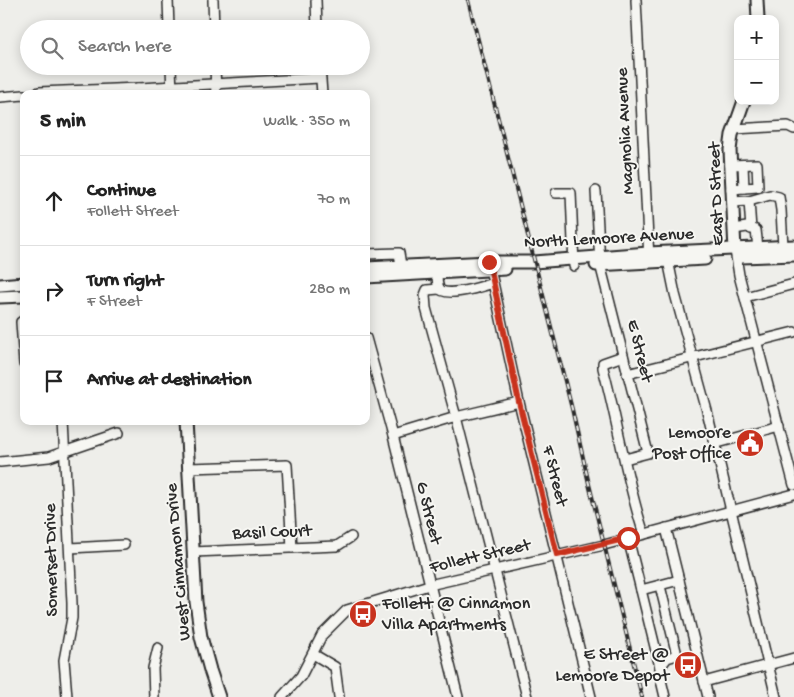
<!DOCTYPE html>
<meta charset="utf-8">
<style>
body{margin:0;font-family:"Gochi Hand",sans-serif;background:#f2f2f2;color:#222}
.controls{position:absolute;right:15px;top:15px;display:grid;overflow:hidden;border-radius:10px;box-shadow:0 2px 12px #0003}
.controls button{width:45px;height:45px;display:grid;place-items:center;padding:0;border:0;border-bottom:1px solid #e0e0e0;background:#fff;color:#222;font:25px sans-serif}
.stop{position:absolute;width:15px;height:15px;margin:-11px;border:4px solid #c8321e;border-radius:50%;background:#fff}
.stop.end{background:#c8321e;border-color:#fff;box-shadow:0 1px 5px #0008}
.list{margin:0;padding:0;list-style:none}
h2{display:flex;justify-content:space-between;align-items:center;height:65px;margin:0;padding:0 20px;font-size:21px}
h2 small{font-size:16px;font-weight:400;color:#767676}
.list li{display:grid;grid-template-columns:32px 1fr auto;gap:15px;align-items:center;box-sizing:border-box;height:90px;padding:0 20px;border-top:1px solid #e0e0e0}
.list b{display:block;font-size:19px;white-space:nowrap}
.list p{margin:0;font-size:16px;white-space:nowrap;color:#767676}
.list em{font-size:16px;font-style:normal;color:#767676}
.icon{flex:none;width:28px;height:28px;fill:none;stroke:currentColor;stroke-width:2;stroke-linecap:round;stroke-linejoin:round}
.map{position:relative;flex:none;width:794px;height:697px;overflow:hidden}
.search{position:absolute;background:#fff;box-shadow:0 2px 12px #0003;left:20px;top:20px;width:350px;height:55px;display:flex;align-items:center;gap:12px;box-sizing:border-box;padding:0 18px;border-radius:28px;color:#767676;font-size:19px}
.panel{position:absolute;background:#fff;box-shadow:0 2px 12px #0003;left:20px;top:90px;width:350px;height:335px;border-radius:10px}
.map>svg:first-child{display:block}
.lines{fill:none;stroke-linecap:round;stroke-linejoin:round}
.minor-casing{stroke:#2b2b2b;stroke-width:12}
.major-casing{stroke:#2b2b2b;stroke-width:15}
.minor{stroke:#f6f6f2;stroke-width:9}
.major{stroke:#f6f6f2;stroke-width:11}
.rail-casing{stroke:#2b2b2b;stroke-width:4}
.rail{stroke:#f6f6f2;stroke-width:2;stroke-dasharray:5.5;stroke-linecap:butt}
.route{stroke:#c8321e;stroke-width:6}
.labels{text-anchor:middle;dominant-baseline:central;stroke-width:4;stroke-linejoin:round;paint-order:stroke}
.street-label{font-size:18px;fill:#2b2b2b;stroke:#f6f6f2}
.poi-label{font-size:18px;fill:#2b2b2b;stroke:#f6f6f2;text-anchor:end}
</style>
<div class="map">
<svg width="794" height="697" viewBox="0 0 794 697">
<rect width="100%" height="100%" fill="#eeeeea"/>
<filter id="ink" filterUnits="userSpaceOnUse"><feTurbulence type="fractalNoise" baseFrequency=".02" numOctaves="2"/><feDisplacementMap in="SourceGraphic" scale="10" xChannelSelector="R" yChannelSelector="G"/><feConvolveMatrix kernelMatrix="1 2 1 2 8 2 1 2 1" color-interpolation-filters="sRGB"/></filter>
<g filter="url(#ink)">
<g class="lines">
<defs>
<g id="minor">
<path d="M168,0l1,29"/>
<path d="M213,0l1,29"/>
<path d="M316,0l1,29"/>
<path d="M636,0l13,259"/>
<path d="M171,66l1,28"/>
<path d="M215,66l1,28"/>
<path d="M320,66l2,28"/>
<path d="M36,94l3,-2 100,-4"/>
<path d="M139,94v-6l181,-10"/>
<path d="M0,97l24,-2"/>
<path d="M734,129l54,-3 6,3"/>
<path d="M730,165l27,-1 1,23 -27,2"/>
<path d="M743,165l1,23"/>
<path d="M596,191l4,73 48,189 -23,6"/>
<path d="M556,193h15l3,73"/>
<path d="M749,201l2,28"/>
<path d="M732,202l17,-1 21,-6 9,2 2,13 2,37"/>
<path d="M734,229l13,-2 9,3 2,18"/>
<path d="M735,250l4,25 55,210"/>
<path d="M366,254l33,-1 3,19"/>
<path d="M668,260l7,34 32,117 69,286"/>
<path d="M489,264l30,138 72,295"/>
<path d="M437,272c0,5 0,12 2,16 6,11 45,-2 54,-5"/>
<path d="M439,289l-12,1 -2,5 1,13 30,109 71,280"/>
<path d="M745,297l49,-13"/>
<path d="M24,320l-3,2 3,42"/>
<path d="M366,338l27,98 65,261"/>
<path d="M623,356l-20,7v5c15,55 23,112 41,166"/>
<path d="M627,374l167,-42"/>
<path d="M63,421l9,182v15l-8,42 3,37"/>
<path d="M393,436l63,-19 63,-15"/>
<path d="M714,444l65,-18"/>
<path d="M0,462l49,-5 70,-24"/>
<path d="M188,468l99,-3 5,83"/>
<path d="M666,528l42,169"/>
<path d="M628,538l13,52 38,-10"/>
<path d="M70,548l54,-3"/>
<path d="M193,552l144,-6 14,-9"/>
<path d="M660,586l17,69 -10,3 -7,9v9l5,21"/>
<path d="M641,590l19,77"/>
<path d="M313,654l22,13 4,30"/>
<path d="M704,682l90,-24"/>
<path d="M154,697l-1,-29 5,-20"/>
<path d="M282,697l19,-21 21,-41 25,-25 82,-25 175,-40 190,-51"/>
</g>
<g id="major">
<path d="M757,0l1,19"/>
<path d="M735,250l-5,-100 2,-15 12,-34"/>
<path d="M741,257l53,-2"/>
<path d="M596,265l109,-6"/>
<path d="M366,268l123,-6h45l114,-9 146,-7"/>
<path d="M366,277l139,-8"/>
<path d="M0,285l24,-2"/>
<path d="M0,297l24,-1"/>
<path d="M186,421l10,181 5,35 9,33 9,27"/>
</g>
</defs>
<use href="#minor" class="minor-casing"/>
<use href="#major" class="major-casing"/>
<use href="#minor" class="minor"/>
<use href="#major" class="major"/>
<defs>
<path id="rail" d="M468,0l104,409 17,75 53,213"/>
</defs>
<use href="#rail" class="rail-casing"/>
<use href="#rail" class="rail"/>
</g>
</g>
<g class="lines" filter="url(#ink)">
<path class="route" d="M489,262l30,140 38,153 71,-17"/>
</g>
<defs>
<symbol id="civic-disc" viewBox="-11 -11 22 22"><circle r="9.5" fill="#c8321e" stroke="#f6f6f2"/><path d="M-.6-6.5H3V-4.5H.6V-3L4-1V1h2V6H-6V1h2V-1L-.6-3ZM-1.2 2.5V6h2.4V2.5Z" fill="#fff"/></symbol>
<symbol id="bus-disc" viewBox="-11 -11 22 22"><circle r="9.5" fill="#c8321e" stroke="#f6f6f2"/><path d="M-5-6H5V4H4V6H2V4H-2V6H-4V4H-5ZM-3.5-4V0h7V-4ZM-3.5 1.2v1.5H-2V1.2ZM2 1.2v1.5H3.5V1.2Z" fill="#fff"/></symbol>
</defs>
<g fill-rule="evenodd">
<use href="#civic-disc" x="734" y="427" width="32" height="32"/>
<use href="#bus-disc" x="347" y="598" width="32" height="32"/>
<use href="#bus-disc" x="672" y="649" width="32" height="32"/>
</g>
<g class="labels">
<g class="street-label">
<text transform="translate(626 131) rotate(-93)">Magnolia Avenue</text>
<text transform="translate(717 194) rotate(-92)">East D Street</text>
<text transform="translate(609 239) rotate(-3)">North Lemoore Avenue</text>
<text transform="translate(639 351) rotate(76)">E Street</text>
<text transform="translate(554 476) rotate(76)">F Street</text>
<text transform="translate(428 513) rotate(76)">G Street</text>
<text transform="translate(272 533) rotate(-2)">Basil Court</text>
<text transform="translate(480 557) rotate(-13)">Follett Street</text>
<text transform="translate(52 560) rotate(-91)">Somerset Drive</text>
<text transform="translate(179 562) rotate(-95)">West Cinnamon Drive</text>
</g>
<g class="poi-label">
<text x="731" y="433">Lemoore<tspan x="731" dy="21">Post Office</tspan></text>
<text x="382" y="604" text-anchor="start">Follett @ Cinnamon<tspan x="382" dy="21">Villa Apartments</tspan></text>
<text x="669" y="655">E Street @<tspan x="669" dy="21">Lemoore Depot</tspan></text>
</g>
</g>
</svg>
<div class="controls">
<button>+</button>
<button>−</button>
</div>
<div class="stop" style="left:628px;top:538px"></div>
<div class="stop end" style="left:489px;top:262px"></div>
<div class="search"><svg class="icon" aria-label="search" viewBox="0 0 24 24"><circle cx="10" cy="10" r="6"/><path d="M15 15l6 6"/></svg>Search here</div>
<section class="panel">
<h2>5 min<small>Walk · 350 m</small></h2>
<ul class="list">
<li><svg class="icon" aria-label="ahead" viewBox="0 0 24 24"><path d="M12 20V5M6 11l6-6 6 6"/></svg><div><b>Continue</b><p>Follett Street</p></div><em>70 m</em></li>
<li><svg class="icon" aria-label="right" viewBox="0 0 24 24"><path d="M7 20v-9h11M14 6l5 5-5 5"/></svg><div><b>Turn right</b><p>F Street</p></div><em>280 m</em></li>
<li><svg class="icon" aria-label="arrive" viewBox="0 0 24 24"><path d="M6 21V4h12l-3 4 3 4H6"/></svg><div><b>Arrive at destination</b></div></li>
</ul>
</section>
</div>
